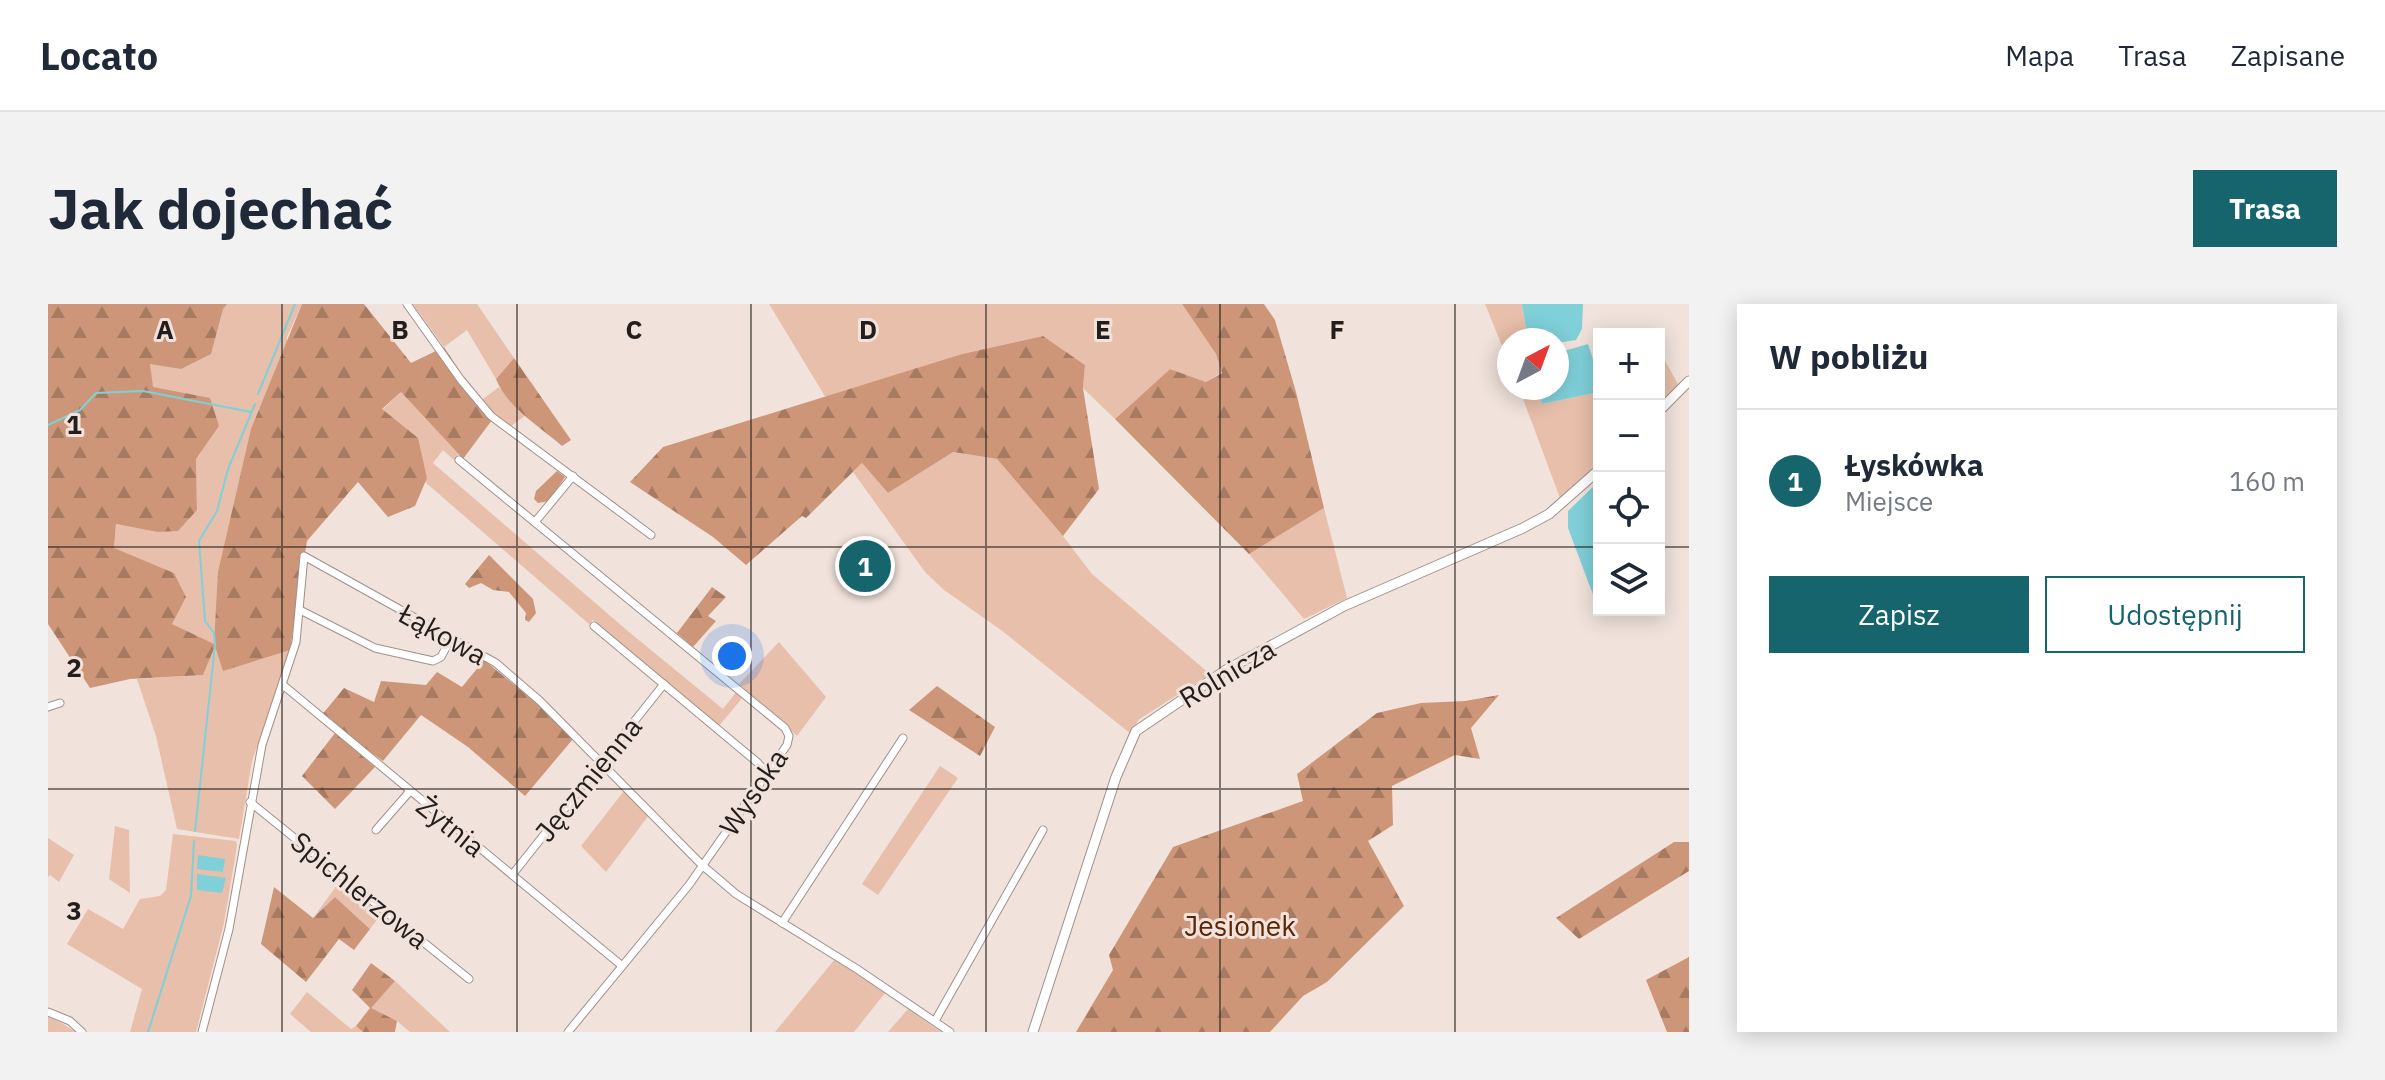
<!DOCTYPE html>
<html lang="pl">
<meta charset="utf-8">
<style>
body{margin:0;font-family:"IBM Plex Sans",sans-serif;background:#f2f2f3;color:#1f2937}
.controls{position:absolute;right:24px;top:24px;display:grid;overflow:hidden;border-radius:0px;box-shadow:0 4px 20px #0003}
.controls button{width:72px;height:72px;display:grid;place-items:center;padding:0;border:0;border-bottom:2px solid #e0e1e3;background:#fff;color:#1f2937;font:40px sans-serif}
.compass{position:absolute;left:1449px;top:24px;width:72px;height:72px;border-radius:50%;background:#fff;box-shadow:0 4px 20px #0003;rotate:41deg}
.you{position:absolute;left:684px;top:352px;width:28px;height:28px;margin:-20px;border:6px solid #fff;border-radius:50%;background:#1a73e8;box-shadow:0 0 0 12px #1a73e833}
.badge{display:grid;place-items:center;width:52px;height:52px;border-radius:50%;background:#17656c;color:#fff;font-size:26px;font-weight:700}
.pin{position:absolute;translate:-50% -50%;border:4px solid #fff;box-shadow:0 2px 8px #0006}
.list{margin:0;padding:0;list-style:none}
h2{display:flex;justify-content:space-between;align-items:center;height:104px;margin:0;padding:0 32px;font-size:34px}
h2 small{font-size:26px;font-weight:400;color:#747a83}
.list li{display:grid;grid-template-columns:52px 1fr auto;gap:24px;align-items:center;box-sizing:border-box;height:144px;padding:0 32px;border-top:2px solid #e0e1e3}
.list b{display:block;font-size:30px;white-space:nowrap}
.list p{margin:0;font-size:26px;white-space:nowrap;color:#747a83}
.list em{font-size:26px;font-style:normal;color:#747a83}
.actions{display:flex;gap:16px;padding:24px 32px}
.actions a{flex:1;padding:18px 0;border:2px solid #17656c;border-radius:0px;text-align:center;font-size:28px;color:#17656c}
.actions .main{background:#17656c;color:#fff}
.icon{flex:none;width:44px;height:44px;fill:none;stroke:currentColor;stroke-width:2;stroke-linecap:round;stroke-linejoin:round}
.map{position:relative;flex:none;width:1641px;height:728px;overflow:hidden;border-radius:0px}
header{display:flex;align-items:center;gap:48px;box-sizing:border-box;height:112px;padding:0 40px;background:#fff;border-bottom:2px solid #e0e1e3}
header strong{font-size:38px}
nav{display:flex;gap:44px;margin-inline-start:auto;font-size:28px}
.intro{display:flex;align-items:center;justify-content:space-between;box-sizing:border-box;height:192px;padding:0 48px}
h1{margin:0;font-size:56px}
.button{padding:20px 36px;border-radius:0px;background:#17656c;color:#fff;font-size:28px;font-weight:700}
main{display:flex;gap:48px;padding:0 48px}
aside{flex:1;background:#fff;border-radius:0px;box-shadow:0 4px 20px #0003}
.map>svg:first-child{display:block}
.grass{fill:#e8bfaa}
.forest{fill:url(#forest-firs)}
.water{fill:#7fd0d9}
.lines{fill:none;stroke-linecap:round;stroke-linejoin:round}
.stream{stroke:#7fd0d9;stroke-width:2}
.minor-casing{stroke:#9e918a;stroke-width:9}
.tertiary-casing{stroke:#9e918a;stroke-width:11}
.minor{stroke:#fff;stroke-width:7}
.tertiary{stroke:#fff;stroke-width:9}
.grid{fill:none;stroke:#231e1c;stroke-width:2;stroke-opacity:0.55}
.labels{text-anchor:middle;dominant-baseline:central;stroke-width:6;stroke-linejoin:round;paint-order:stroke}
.street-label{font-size:28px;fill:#231e1c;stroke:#f1e3dc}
.park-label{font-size:28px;fill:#5a2603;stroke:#f1e3dc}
.grid-label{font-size:26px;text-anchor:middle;font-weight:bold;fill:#231e1c;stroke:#f1e3dc;stroke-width:6;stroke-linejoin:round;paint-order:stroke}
</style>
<header>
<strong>Locato</strong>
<nav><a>Mapa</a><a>Trasa</a><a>Zapisane</a></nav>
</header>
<div class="intro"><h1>Jak dojechać</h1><a class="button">Trasa</a></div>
<main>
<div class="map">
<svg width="1641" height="728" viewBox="0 0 1641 728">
<defs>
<pattern id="forest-firs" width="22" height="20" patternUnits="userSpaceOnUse" patternTransform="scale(2)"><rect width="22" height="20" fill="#ce9678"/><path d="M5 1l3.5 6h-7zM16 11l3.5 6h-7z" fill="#a77a62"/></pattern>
</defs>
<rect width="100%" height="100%" fill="#f1e3dc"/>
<g class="grass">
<path d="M179,0h75l-15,33 3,313 -38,111 -13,78 -62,-10 -21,-93 -19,-57 65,-4 -30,-51 2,-51 -60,-24 2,-25 41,8 40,-22 -1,-51 22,-33 -56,-36 -10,-3 -2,-23z"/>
<path d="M365,0h64l37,54 -18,21 -29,-49 -23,17z"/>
<path d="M721,0h413l34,50 6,18 -16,10 -36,-13 -55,50 -32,-31 2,-23 -42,-29 -81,18 -136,44z"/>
<path d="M1437,0h37l6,36h-19v23z"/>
<path d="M1611,46l20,36 -20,19z"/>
<path d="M451,83l27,28 -16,12 -19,-16 -8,-12z"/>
<path d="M1471,84h18l5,16 57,-12v72l-39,34z"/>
<path d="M353,88l57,62 -3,7 -12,-11 -10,13 196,169 94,77 14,-18 6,6 -24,29 -126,-106 -4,4 -164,-142 2,-5 -45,-67z"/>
<path d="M904,148l45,7 66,77 29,38 118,100 -72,46 -7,14 -130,-104 -57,-40 -19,-18 -72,-100 9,-9 26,30z"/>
<path d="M1276,204l23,90 -43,21 -55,-65z"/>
<path d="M731,338l47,55 -29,39 -58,-52z"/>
<path d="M892,462l18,12 -80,117 -16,-11z"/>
<path d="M576,487l25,24 -43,57 -25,-26z"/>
<path d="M67,522l14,4 1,63 -21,-14z"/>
<path d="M125,530l63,7 1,5 -13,77 -28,109h-66l12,-43 -75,-45 21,-35 35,20 17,-30 20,-3 6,-6z"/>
<path d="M0,534l26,17 -15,27 -9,-7 -2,2z"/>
<path d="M295,573l40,35 -13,17 -35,-32 -22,21z"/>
<path d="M787,655l50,34 -31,39h-79z"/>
<path d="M347,677l55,51h-40l-13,-11 -27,-13z"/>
<path d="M259,688l44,37 5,-3 7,6h-52l-21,-18z"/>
<path d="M860,705l33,23h-53z"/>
<path d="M0,711l28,17h-28z"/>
</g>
<g class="forest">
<path d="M0,0h179l-4,5 -12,45 -30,15 -31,-5 3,23 57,11 9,28 -23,33 1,51 -19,21 -21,1 -41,-8 -2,24 60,25 12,24 -14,27 42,20 4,-72 33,-143 51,-125h62l47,59 33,-16 48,73 -29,39 -62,-67 -19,17 36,29 9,40 -12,28 -27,11 -30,-35 -51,59 -17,109 -67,21 -8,-25 -12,29 -73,4 -40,9 -42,-64z"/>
<path d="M1134,0h82l11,16 21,72 28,116 -75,46 -134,-135 55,-50 36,13 16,-9 -6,-19z"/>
<path d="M995,32l42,29 -2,23 16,101 -36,47 -66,-77 -44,-7 -65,41 -26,-30 -56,55 -4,-2 -56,49 -33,-28 -83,-55 33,-35 299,-93z"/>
<path d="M466,54l57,82 -9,6c-22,-19 -55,-39 -66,-67z"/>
<path d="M509,167l8,6 -16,24 -11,2 -4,-4 2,-8z"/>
<path d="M441,251l44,44 3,14 -7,9 -4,-2 1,-7 -17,-21 -16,-2 -12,-7 -12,5 -4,-4z"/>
<path d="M664,283l14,10 -18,19 8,5 -23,26 -16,-14z"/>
<path d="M436,356l51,42 38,37 -48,57 -57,-49 -47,-32 -38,46 -62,-45 23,-28 30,14 7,-21 45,4 11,-13 25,15z"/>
<path d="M889,382l58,41 -15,29 -71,-46z"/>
<path d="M1451,391l-28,33 9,31 -25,-4 -63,31 1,39 -25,16 36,65 -77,76 -24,14 -33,36h-194l37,-62 -4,-15 64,-108 130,-46 -6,-27 80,-61 44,-10 44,-2z"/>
<path d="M287,429l40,34 -40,42 -33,-33z"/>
<path d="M1626,538h15v29l-110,68 -23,-21z"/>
<path d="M226,583l39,31 22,-21 35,32 -16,21 -15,-11 -33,43 -45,-38z"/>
<path d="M1641,653v75h-22l-21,-52z"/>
<path d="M323,659l24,18 -24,27 26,13 -2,11h-32l-7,-6 14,-18 -18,-18z"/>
</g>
<g class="water">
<path d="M1474,0h61l-1,25 -6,11 -19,3v-3h-29z"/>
<path d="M1540,40l11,33v15l-57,12 -5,-16h20v-35z"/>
<path d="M1551,177v129h13l-11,6 -33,-88v-17z"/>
<path d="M150,551l27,4 -2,13 -26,-3z"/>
<path d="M149,570l29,4 -4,15 -25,-3z"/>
</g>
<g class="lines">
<g class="stream">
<path d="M210,90l37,-90"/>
<path d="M0,121l32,-15 16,-17 47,-2 108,21"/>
<path d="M147,527l20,-186 -1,-12 -9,-12 -6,-80 18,-30 11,-42 27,-65"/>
<path d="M100,728l43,-136 3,-55"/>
</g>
<defs>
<g id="minor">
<path d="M359,0l54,76 30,36 160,119"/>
<path d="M411,156l326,268 4,8 -2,9 -98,140 -121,147"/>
<path d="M487,218l38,-46"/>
<path d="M252,306l75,38 58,13 8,-4 10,-19"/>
<path d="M546,322l164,137 9,11"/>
<path d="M235,381l338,280"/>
<path d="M0,403l12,-4"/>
<path d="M202,498l219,177"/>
<path d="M328,526l34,-39"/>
<path d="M464,571l152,-191"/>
<path d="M734,619l121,-185"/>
<path d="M0,708l22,9 12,11"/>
<path d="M887,717l108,-191"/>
<path d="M154,728l27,-103 33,-184 34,-103 8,-86 192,107 44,38 162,164 34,29 121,75 93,63"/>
</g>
<g id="tertiary">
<path d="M1611,107l30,-30"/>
<path d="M985,728l83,-255 20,-46 90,-61 118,-64 179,-78 26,-14 50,-44"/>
</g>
</defs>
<use href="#minor" class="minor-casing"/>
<use href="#tertiary" class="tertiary-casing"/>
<use href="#minor" class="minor"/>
<use href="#tertiary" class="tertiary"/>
</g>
<path class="grid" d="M234,0v728M469,0v728M703,0v728M938,0v728M1172,0v728M1407,0v728M0,243h1551M1611,243h30M0,485h1641"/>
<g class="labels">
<g class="street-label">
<text transform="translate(395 330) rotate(29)">Łąkowa</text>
<text transform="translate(1179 369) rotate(-31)">Rolnicza</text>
<text transform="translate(540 475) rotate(-51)">Jęczmienna</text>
<text transform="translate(705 488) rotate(-56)">Wysoka</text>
<text transform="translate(403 522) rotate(39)">Żytnia</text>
<text transform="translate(312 586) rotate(39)">Spichlerzowa</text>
</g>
<g class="park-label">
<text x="1192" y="621">Jesionek</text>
</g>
</g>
<g class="grid-label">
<text x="117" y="35">A</text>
<text x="352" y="35">B</text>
<text x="586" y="35">C</text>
<text x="820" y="35">D</text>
<text x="1055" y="35">E</text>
<text x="1289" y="35">F</text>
<text x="26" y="130">1</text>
<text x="26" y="373">2</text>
<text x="26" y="616">3</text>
</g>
</svg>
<div class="controls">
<button>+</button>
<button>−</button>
<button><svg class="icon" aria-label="locate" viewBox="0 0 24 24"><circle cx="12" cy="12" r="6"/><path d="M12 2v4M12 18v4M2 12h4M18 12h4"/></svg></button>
<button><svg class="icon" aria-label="layers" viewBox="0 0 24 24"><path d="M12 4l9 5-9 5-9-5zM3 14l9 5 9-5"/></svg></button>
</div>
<svg class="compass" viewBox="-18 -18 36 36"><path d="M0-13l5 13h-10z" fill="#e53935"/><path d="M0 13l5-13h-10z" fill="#747a83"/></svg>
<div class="you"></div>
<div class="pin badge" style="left:817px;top:262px">1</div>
</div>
<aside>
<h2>W pobliżu<small></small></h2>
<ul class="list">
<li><span class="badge">1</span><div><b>Łyskówka</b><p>Miejsce</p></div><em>160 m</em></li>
</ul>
<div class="actions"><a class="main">Zapisz</a><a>Udostępnij</a></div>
</aside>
</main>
